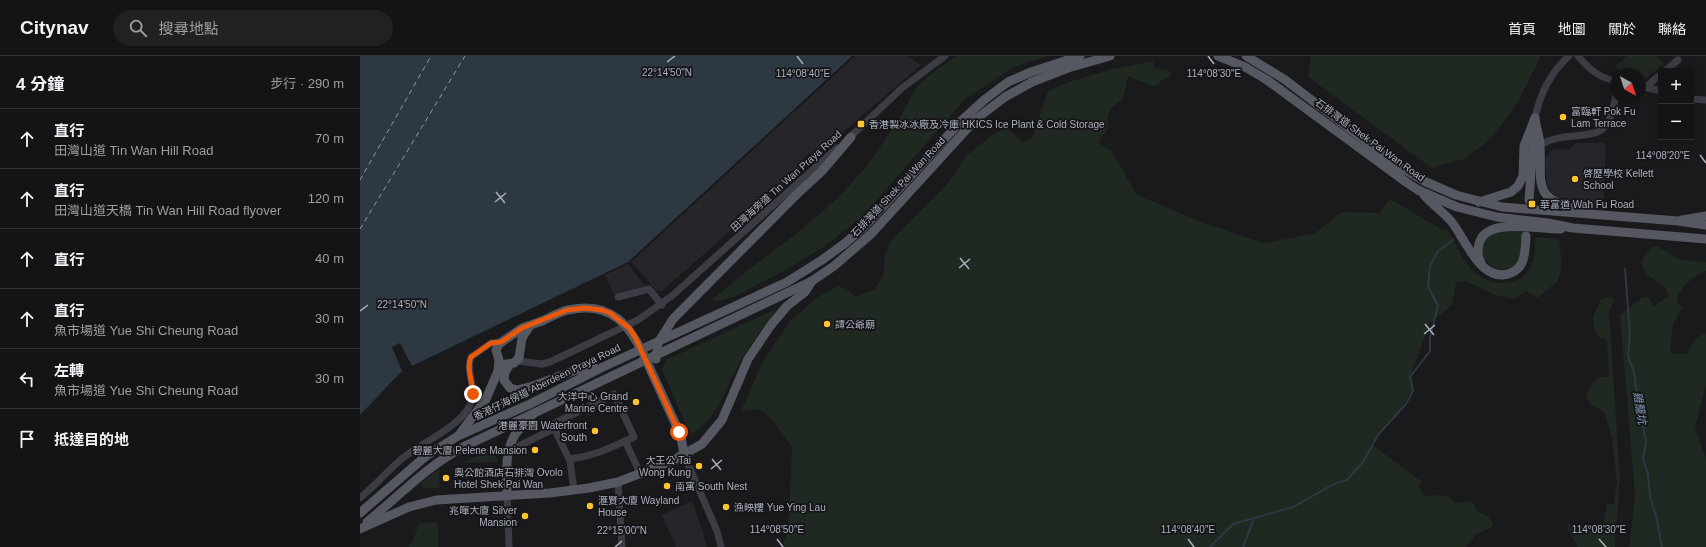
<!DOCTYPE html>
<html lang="zh-TW">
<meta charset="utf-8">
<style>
body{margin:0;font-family:Arial,"Noto Sans TC",sans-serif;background:#212123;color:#f1f3f6}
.controls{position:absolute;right:12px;top:12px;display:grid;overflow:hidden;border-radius:0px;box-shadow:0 2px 10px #0003}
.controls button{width:36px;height:36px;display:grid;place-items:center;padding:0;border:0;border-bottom:1px solid #333335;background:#141416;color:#f1f3f6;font:20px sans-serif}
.compass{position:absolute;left:1250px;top:12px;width:36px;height:36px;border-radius:50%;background:#141416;box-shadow:0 2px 10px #0003;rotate:141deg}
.stop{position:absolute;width:12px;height:12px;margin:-9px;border:3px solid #ea580c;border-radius:50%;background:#fff}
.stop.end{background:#ea580c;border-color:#fff;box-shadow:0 1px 4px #0008}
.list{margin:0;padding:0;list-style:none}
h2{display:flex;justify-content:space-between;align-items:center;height:52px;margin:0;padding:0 16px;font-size:17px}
h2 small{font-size:13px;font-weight:400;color:#9d9ea1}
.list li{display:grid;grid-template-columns:26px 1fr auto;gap:12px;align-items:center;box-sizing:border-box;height:60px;padding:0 16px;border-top:1px solid #333335}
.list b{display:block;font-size:15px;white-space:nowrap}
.list p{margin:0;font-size:13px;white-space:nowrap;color:#9d9ea1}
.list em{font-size:13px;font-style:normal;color:#9d9ea1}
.icon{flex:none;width:22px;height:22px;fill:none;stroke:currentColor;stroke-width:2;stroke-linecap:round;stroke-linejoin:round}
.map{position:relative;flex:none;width:1346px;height:491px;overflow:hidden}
header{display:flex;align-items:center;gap:24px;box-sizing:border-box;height:56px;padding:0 20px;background:#141416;border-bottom:1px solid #333335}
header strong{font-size:19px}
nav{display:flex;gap:22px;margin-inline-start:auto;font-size:14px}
.search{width:280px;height:36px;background:#212123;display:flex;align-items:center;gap:10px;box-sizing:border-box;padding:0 14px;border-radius:22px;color:#9d9ea1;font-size:15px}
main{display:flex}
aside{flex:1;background:#141416}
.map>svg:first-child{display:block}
.built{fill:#26262a}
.green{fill:#1f2821}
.water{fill:#2e3842}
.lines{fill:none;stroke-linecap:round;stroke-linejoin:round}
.stream{stroke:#2e3842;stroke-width:2}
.ferry{stroke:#809cba;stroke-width:1;stroke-dasharray:5 4;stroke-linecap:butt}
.minor{stroke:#3c3d44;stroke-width:7}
.major{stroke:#565861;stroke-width:9}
.major-bridge{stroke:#565861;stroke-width:9}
.route{stroke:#ea580c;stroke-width:5}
.ticks{fill:none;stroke:#abb0bd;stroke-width:1.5}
.poi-dot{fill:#ffc52f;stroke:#151518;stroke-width:1.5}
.labels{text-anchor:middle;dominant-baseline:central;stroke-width:3.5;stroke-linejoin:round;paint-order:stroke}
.poi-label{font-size:10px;fill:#abb0bd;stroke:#151518;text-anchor:start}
.street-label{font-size:10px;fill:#abb0bd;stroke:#151518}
.water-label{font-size:11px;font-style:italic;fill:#809cba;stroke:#151518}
.ticks-label{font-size:10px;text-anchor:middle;fill:#abb0bd;stroke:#151518;stroke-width:3.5;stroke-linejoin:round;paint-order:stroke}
</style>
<header>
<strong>Citynav</strong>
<div class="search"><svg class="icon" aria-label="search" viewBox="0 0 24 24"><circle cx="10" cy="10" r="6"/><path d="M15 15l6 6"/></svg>搜尋地點</div>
<nav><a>首頁</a><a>地圖</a><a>關於</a><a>聯絡</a></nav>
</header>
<main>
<aside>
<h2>4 分鐘<small>步行 · 290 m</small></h2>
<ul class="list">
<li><svg class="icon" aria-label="ahead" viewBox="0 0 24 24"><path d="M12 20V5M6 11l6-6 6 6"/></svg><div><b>直行</b><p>田灣山道 Tin Wan Hill Road</p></div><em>70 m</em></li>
<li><svg class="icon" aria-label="ahead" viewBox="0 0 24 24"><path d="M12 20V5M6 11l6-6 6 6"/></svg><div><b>直行</b><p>田灣山道天橋 Tin Wan Hill Road flyover</p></div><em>120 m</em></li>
<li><svg class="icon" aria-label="ahead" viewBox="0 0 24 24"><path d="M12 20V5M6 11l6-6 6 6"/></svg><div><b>直行</b></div><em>40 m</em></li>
<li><svg class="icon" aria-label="ahead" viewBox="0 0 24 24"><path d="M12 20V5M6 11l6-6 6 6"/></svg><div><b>直行</b><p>魚市場道 Yue Shi Cheung Road</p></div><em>30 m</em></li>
<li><svg class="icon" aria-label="left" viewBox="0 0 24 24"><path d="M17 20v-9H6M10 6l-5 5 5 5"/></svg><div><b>左轉</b><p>魚市場道 Yue Shi Cheung Road</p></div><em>30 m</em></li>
<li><svg class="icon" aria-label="arrive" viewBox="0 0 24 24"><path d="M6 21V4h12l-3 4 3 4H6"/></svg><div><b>抵達目的地</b></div></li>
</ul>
</aside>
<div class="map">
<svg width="1346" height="491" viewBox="0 0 1346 491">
<rect width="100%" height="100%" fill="#1a1a1d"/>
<g class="built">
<path d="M495,0h52l14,9 -107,92 -4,-4 -7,6 3,5 -144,127h-5l-26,-29z"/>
<path d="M1216,87h28l2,3 -3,61 -34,-3 -12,-3 -6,-7 -4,-10 -2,-26 6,-7 5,-2 13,1z"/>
<path d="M268,208l17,22 -31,8 -9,-19z"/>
<path d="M332,445l10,28 5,18h-31l-14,-32z"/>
</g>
<g class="green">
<path d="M599,0h88l-33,11 -50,33 -100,115 -39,31 -40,24 -51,27 -17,4 -5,-1c43,-39 93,-68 134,-111 22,-22 39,-49 56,-75 5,-8 9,-19 15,-27 10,-11 26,-21 38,-30z"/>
<path d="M951,0h230l-23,46 -25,34 -26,22 -35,10 -124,-91z"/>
<path d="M1268,0h29l7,8 -19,15 -5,-1v-4l-19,-1 -6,-7z"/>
<path d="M793,5v7l14,2 6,5 -8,3 -11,9 -26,-11 -5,23c-13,9 -17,14 -15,30l-9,11 1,5 11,5 26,45 67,28 59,20 51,-9 28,-22 37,1 11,-14 51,30 7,1c7,13 14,29 24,40 18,18 51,19 61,-8 2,-8 2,-17 3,-25l23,2 3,28 -5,15 -20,16 -10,-7 -13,8 -18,-4 -31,-14 -9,2 -4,22 -22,18 -18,48 1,16 -12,22 -30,35 51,38 -3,5 5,9c13,0 23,-4 32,7l16,-2 5,10 10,5 6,7 -2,5 -15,6 -10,13h-684l6,-16 4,-84 -19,-27 -14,-11 -18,2 21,-48 29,-43 27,-23 20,-11 9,3 8,8 19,-7 9,-14 2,-20 6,-16 58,-58 17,-26 25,-20 16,-8 16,14 9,-4 16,-47c31,-15 70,-23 105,-30z"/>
<path d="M1142,174l21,1c0,7 1,15 -1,22 -12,40 -59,-1 -32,-19 3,-2 8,-3 12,-4z"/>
<path d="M1292,191h7l19,12 28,3v9c-11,3 -27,18 -29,29l5,8 -9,16 -3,29 18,1c3,-12 6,-16 18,-21v52l-11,42 11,32v88h-77l6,-51 -15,-181 23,-18h5l6,9 15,-10 -5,-10 -17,-11 -6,-11 2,-6z"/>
<path d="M1252,240l2,6 -5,10 11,168 -5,67h-37l-11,-18 2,-7 10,13 20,-9h4l4,-22h7l3,-23 -5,-42 -3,-12 -5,-14 -3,-3 -10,-5 -5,-10c5,-10 10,-22 23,-17l-2,-38 -8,-3 -4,-6c0,-4 -2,-8 -2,-13 1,-6 6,-11 7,-18z"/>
<path d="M418,252c-14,18 -28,36 -39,56 -17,30 -17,48 -47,70l-5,-7 -25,-57 4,-10z"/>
<path d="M133,393l5,13 -36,1z"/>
<path d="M79,413l1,19h-15l-3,-1v-5z"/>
<path d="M76,466l2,6v19h-30l5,-6 6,-18z"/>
</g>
<path class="water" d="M0,0h492l-224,206 -216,104 -12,-23 -8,4 10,24 -42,44z"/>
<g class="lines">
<g class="stream">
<path d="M1265,213l5,65 -2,22 6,16 6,44 2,3 4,24 -3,16 5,15 2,23 6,19 6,31"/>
<path d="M850,491l23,-23 60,-17 43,-24 11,-3 16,-18 15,-27 28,-31 7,-13 -3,-14 20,-26v-14l8,-31 -10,-20 2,-20 8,-15 15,-11"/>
<path d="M883,491l11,-29"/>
</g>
<g class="ferry">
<path d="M0,124l71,-124"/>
<path d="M0,173l105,-173"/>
</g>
<g class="minor">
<path d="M1218,0c11,13 21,22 38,25"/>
<path d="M1305,15l13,-11"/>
<path d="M1280,30l21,5"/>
<path d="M1286,31l15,-13"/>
<path d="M1331,43l15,1"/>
<path d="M1175,62c5,-24 15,-45 34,-62"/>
<path d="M488,83l54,-51 43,-32"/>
<path d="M1180,89c18,-11 35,-7 54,-12 7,-1 11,-6 14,-11 5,-7 6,-19 8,-27"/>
<path d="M258,241l31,-8 13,16"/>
<path d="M157,305l25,3 8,-2 88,-42 35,-25 164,-147"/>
<path d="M265,385l16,34"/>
<path d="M159,390l36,-18"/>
<path d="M324,399l33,76 4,16"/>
<path d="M210,403c25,-3 42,-12 64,-22l-20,-43 -59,29 -2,3 17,35 4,29"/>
<path d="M258,426l4,65"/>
<path d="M147,439l2,52"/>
<path d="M0,442c15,-12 28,-28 43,-40 18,-15 58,-32 67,-53 8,-16 -5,-32 1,-48l20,-14 10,-1"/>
</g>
<g class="major">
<path d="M858,0l27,11 22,13 139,102 12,8 39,17 40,10 51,6 25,5 133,11"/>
<path d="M886,0l38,23 113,86 29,17 30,13 46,12 176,14 28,4"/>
<path d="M1175,62c1,9 5,19 5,28 2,36 -8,53 36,63"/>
<path d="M436,139l26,-24 29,-34"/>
<path d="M1064,139c8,9 19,17 27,26 14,17 30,64 60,52 15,-6 14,-23 15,-37"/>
<path d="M1169,144l5,-70"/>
<path d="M1119,146l32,-10 7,-6 5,-10 1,-30 11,-28"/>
<path d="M1322,164l24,-4"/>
<path d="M1121,207c-3,-6 -4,-12 -2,-19 6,-28 60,-14 82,-15"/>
<path d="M287,306l34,74 3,19"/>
<path d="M146,308l8,-1 5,-5 3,-20 7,-11"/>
<path d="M150,308l-5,8 -1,8 6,8 7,2 16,-4 43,-16 19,-2"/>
<path d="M99,379l27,-36 12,-28 1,-11 -3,-10 3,-6 23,-16 20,-7"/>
<path d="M147,439c0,-22 -3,-43 9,-62 5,-6 12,-12 17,-19"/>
<path d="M0,457l66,-57 32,-20 72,-32 73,-37 184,-85 35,-22 22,-16 19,-16 99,-108 22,-20 24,-18 23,-10 49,-16"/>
<path d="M7,466c32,-26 59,-55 96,-75l349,-166"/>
<path d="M0,473l49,-22 27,-7 114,-7 39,-5 29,-6 54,-21 30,-17 20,-24 26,-61 23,-34 16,-19 18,-14 7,-11 22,-15 37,-32 105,-115 29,-22 27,-15 36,-14 42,-12"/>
</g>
<g class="major-bridge">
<path d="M182,265c9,-4 17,-9 26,-11 44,-10 63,16 79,52"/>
<path d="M296,303l2,-16 15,-24 123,-124"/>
</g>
</g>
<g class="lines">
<path class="route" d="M113,338c0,-11 -7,-26 -2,-37l20,-14 10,-1 21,-14 45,-18 18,-2 17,2 8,3 19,15 6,9 44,95"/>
</g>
<path class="ticks" d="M437,0l6,8M848,0l6,8M307,6l8,-6M1340,99l6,8M136,136l9,11M135,146l11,-9M600,202l9,11M599,212l11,-9M0,255l8,-6M1065,268l9,11M1064,278l11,-9M352,403l9,11M351,413l11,-9M417,483l6,8M828,483l6,8M1239,483l7,8M255,491l7,-6"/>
<g class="poi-dot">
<circle cx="1203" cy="61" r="4"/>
<rect x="497" y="64" width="8" height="8" rx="2"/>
<circle cx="1215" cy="123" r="4"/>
<rect x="1168" y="144" width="8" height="8" rx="2"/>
<circle cx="467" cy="268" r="4"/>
<circle cx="276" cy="346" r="4"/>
<circle cx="235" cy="375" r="4"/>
<circle cx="175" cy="394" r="4"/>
<circle cx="339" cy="410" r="4"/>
<circle cx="86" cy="422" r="4"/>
<circle cx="307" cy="430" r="4"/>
<circle cx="230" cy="450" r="4"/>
<circle cx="366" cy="451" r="4"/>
<circle cx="165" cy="460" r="4"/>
</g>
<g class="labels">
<g class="poi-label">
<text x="1211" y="55">富臨軒 Pok Fu<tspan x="1211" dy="12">Lam Terrace</tspan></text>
<text x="509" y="68">香港製冰冰廠及冷庫 HKICS Ice Plant &amp; Cold Storage</text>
<text x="1223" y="117">啓歷學校 Kellett<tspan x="1223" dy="12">School</tspan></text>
<text x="1180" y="148">華富道 Wah Fu Road</text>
<text x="475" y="268">譚公爺廟</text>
<text x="268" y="340" text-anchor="end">大洋中心 Grand<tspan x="268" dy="12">Marine Centre</tspan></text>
<text x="227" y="369" text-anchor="end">港麗豪園 Waterfront<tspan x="227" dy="12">South</tspan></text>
<text x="167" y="394" text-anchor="end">碧麗大廈 Pelene Mansion</text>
<text x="331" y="404" text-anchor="end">大王公 Tai<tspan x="331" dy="12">Wong Kung</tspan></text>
<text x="94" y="416">奧公館酒店石排灣 Ovolo<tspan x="94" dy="12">Hotel Shek Pai Wan</tspan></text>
<text x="315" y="430">南寓 South Nest</text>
<text x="238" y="444">滙賢大廈 Wayland<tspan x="238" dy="12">House</tspan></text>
<text x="374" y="451">漁映樓 Yue Ying Lau</text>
<text x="157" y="454" text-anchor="end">兆暉大廈 Silver<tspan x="157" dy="12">Mansion</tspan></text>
</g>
<g class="street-label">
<text transform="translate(1010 84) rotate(36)">石排灣道 Shek Pai Wan Road</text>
<text transform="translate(426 125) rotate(-42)">田灣海旁道 Tin Wan Praya Road</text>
<text transform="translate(538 131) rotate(-47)">石排灣道 Shek Pai Wan Road</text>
<text transform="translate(187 326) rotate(-26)">香港仔海傍道 Aberdeen Praya Road</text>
</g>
<g class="water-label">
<text transform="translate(1280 352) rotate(81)">雞籠坑</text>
</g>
</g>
<g class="ticks-label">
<text x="307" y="20">22°14'50"N</text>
<text x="854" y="21">114°08'30"E</text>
<text x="443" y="21">114°08'40"E</text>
<text x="1303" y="103">114°08'20"E</text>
<text x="42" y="252">22°14'50"N</text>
<text x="417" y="477">114°08'50"E</text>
<text x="828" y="477">114°08'40"E</text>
<text x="1239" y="477">114°08'30"E</text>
<text x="262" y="478">22°15'00"N</text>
</g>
</svg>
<div class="controls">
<button>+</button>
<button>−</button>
</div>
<svg class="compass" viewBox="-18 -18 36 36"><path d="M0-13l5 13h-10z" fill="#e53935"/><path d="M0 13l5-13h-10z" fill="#9d9ea1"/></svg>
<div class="stop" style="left:319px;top:376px"></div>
<div class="stop end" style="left:113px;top:338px"></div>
</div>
</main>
